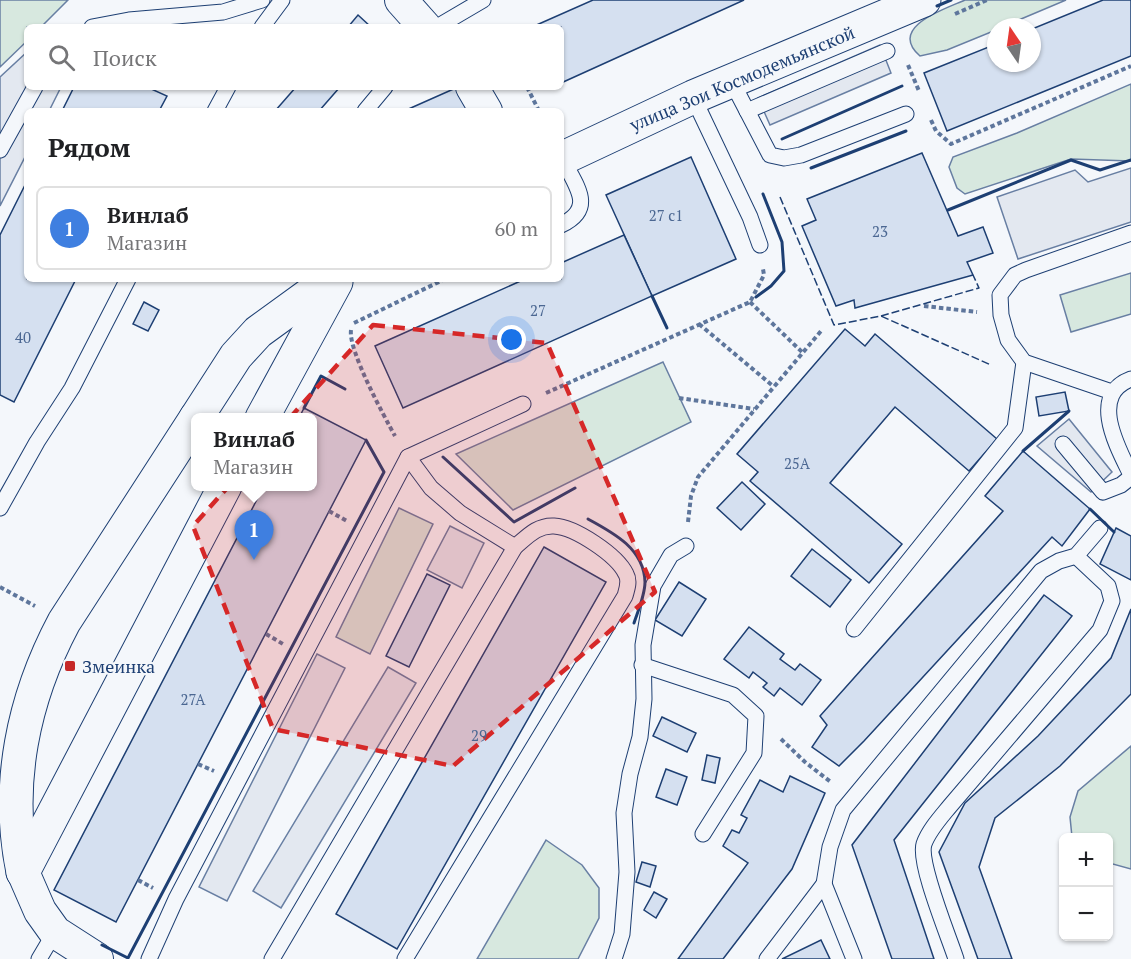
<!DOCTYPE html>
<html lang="ru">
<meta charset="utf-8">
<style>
body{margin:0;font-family:"PT Serif",serif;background:#f6f6f6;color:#202124}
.controls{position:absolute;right:18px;bottom:18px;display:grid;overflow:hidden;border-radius:9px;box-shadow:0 2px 4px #0004}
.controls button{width:54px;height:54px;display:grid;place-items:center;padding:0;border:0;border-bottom:2px solid #e0e0e0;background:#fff;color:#202124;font:30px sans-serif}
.compass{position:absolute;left:987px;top:18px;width:54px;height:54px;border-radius:50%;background:#fff;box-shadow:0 2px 4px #0004;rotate:347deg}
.you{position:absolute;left:512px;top:340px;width:21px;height:21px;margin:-15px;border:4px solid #fff;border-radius:50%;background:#1a73e8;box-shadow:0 0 0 9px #1a73e833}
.badge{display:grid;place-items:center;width:39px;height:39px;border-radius:50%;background:#0f766e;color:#fff;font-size:20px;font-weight:700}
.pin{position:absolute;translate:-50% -50px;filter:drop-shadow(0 2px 3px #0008)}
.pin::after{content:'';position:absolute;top:32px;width:21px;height:18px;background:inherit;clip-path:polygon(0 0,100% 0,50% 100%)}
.popup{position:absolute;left:191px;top:413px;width:126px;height:78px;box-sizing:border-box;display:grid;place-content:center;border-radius:9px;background:#fff;filter:drop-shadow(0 2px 4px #0005);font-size:20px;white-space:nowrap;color:#757577}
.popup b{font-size:22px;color:#202124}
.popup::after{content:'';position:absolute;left:50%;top:100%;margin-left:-12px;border:12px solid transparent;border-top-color:#fff}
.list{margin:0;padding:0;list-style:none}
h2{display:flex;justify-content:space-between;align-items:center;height:78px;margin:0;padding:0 24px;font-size:26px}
h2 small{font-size:20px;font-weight:400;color:#757577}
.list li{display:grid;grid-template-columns:39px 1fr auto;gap:18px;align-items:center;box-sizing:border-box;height:84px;margin:0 12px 12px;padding:0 12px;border:2px solid #e0e0e0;border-radius:9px}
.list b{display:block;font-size:22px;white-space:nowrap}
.list p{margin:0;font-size:20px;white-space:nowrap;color:#757577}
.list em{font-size:20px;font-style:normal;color:#757577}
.icon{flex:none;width:33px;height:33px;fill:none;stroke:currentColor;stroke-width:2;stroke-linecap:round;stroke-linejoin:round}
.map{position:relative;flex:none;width:1131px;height:959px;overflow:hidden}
.search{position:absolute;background:#fff;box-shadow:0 2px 4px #0004;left:24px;top:24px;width:540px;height:66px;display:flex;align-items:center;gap:15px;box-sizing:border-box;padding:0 21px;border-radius:9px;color:#757577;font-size:22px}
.panel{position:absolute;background:#fff;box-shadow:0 2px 4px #0004;left:24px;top:108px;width:540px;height:174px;border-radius:9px}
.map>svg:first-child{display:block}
.green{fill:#d7e8df;stroke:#687fa3;stroke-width:1.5}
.parking{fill:#e3e8f0;stroke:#687fa3;stroke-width:1.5}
.building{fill:#d5e0f0;stroke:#1d3f73;stroke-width:1.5}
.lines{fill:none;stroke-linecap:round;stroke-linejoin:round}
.lane-casing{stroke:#1d3f73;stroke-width:17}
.street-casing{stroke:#1d3f73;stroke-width:34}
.secondary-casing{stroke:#1d3f73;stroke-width:35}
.path{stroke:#5e769c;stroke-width:4;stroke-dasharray:4.5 3;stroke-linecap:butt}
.lane{stroke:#f4f7fb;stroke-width:15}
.street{stroke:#f4f7fb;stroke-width:32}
.secondary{stroke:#f4f7fb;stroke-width:33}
.fence{stroke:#1d3f73;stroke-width:1.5;stroke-dasharray:8 3;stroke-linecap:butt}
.wall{stroke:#1d3f73;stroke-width:3}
.marked{fill:#d62828;fill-opacity:0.2;stroke:#d62828;stroke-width:4.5;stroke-dasharray:12 8;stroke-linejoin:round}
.poi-dot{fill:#c62828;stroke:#f4f7fb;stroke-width:2}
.labels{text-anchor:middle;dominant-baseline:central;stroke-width:4.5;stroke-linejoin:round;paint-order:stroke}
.number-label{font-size:15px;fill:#4b6792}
.street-label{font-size:18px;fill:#1d3f73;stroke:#f4f7fb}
.poi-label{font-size:18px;fill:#1d3f73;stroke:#f4f7fb;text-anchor:start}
</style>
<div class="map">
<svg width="1131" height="959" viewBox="0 0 1131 959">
<rect width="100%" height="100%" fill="#f4f7fb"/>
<g class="green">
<path d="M0,0h68l-27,27h-14v14l-27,26z"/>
<path d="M965,0h101l-64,27h-6v3l-49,20 -27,6c-33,-29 25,-47 45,-56z"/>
<path d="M1131,84v77l-60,-2 -106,35 -8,-6 -8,-21 4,-10 64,-24z"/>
<path d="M1131,273v41l-60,18 -11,-37z"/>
<path d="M663,362l28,60 -178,88 -57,-56z"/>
<path d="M399,508l34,16 -63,130 -34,-17z"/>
<path d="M1131,746v123l-22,-6 -1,-25 -36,-1 -2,-20 8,-26z"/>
<path d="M546,840l36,25 17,23v30l-21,41h-101z"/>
</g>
<g class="parking">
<path d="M880,45l11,28 -121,52 -12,-27z"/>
<path d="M27,52v35h34l-12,24h-22v42l-27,53v-129z"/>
<path d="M1131,168v54l-113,37 -21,-62 78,-27 13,12z"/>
<path d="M1069,419l43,53 -21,20 -54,-46z"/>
<path d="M450,526l34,17 -22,45 -35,-18z"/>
<path d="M317,654l28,14 -118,233 -28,-14z"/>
<path d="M388,667l28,16 -135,225 -28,-17z"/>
</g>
<g class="building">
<path d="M593,0h151l-183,83v-56h-29z"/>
<path d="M1103,0h28v56l-184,75 -23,-58 72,-29v19h36v-34z"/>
<path d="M358,15l13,12h-23z"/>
<path d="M74,87h73l20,9 -8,15h-97z"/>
<path d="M296,87h44l-21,24h-44z"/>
<path d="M458,87l13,24h-67z"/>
<path d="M922,153l36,83 25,-9 10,26 -26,9 6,13 -118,33 -1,-8 -18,6 -34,-80 14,-6 -9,-21z"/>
<path d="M691,157l45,102 -84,37 -46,-101z"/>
<path d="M27,181v98h49l-62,123 -14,-7v-160z"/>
<path d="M624,235l28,61 -249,112 -28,-62 150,-67h36v-16z"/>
<path d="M144,302l15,8 -11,21 -15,-7z"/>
<path d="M845,329l20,17 10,-12 122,105 -28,32 -74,-64 -65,76 72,61 -33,39 -119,-102 8,-9 -21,-18z"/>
<path d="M1065,392l4,19 -30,5 -3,-19z"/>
<path d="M304,408l62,32 -250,482 -62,-32 210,-404h48v-68h-13z"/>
<path d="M1023,451l67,58 -28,37 -10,-9 -188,204 -25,25 -27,-19 15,-22 -7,-9 183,-205 -18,-15z"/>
<path d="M742,482l23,22 -24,26 -24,-22z"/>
<path d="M1116,528l15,8v44l-31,-16z"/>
<path d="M544,547l62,35 -209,367 -61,-35z"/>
<path d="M812,549l39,31 -21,27 -39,-31z"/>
<path d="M427,574l23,11 -41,82 -23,-11z"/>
<path d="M679,582l27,17 -24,37 -27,-16z"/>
<path d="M1044,595l28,21 -178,224 40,119h-42l-40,-114z"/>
<path d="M1131,609v85l-71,72 -65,52 -16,49 33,92h-34l-39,-107 26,-49 73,-67 73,-78z"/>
<path d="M749,627l35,27 -4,5 15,11 5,-6 21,16 -19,25 -22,-17 -6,8 -11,-9 4,-4 -14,-11 -4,6 -25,-19z"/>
<path d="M662,717l34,16 -9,19 -34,-16z"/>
<path d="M707,755l13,3 -5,25 -13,-3z"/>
<path d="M666,769l21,8 -10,28 -21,-8z"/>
<path d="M790,776l35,17 -33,76 -69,90h-45l70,-96 -25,-17 9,-16 7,3 8,-15 -6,-3 19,-35 23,12z"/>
<path d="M642,862l14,4 -6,21 -14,-5z"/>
<path d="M654,892l13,7 -11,19 -12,-8z"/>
<path d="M821,940l9,19h-48z"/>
</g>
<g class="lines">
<defs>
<g id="lane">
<path d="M92,27l37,-7 94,-8 39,-12"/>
<path d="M262,27l20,-27"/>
<path d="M437,27l46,-27"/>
<path d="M732,82l38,73 14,3 17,-3 105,-41"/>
<path d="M693,97l57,120 10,28"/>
<path d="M215,111l13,-24"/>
<path d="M365,111l20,-24"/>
<path d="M747,111l140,-60"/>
<path d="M0,150l35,-63"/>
<path d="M561,225c36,-17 14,-40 1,-67"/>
<path d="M1131,379c-43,16 -13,69 0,96"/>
<path d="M1112,392l-88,-30 -16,-22 -7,-25 -1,-20 15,-20 11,-5 105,-37"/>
<path d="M1063,444l40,48 18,-7 10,-8"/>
<path d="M408,457l23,31 29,25 55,34"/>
<path d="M0,508l37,-66 35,-54 56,-109"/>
<path d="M854,629l161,-201 9,-66"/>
<path d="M642,665l91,30 23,21 -2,37 -51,81"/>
<path d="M824,884l6,-37 13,-37 198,-239 18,-10 17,-5 24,-28"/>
<path d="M39,959l16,-27"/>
<path d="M149,959l27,-60 232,-442 115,-53"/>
<path d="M272,959l243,-412c12,-10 22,-22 39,-21 21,1 63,29 72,48 4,7 1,15 -1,22l-220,363"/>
<path d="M614,959l8,-25 5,-62 -3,-59 6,-39 10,-37 4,-38 -1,-54 10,-59 18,-31 15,-9"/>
<path d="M767,959l57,-75 30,75"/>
<path d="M956,959c-7,-22 -38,-96 -32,-115 5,-14 17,-27 26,-38l150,-176 12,-29 -4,-15 -32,-30"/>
</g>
<g id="street">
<path d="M401,0l24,27"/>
<path d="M472,87l14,24"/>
<path d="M23,872l17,39 15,21 42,27"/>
</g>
<g id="secondary">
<path d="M561,159l132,-62 231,-97"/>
<path d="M196,418l40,-62 22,-24 73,-53"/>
<path d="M262,418l74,-136"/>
<path d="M23,872c-18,-87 0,-173 41,-250l132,-204"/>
<path d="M23,872l202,-386"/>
</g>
</defs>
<use href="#lane" class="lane-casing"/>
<use href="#street" class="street-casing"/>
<use href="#secondary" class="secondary-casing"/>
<g class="path">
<path d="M955,14l32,-14"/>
<path d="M908,65l11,26"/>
<path d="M527,87l12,24"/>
<path d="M931,120l5,11 15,13 180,-78"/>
<path d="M750,302l52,50"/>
<path d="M924,306l53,6"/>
<path d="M354,323l91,-44"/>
<path d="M699,324l74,62"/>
<path d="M351,330c-3,20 33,86 44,106"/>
<path d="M546,393l204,-91 14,-27 -1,-6"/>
<path d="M679,398l75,11"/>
<path d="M329,511l18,10"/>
<path d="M688,522l3,-26 7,-19 123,-146"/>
<path d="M0,587l35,19"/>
<path d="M266,634l17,10"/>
<path d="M781,739l24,23 27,21"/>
<path d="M198,764l16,7"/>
<path d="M138,880l15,8"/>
</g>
<use href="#lane" class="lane"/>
<use href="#street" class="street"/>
<use href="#secondary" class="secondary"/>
<g class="fence">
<path d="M780,197l54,128 47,-9 110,49"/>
<path d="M881,316l98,-28 -6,-13"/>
</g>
<g class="wall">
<path d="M937,6l14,-6"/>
<path d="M782,139l120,-53"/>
<path d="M811,168l95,-37"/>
<path d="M948,210l123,-50 29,10 31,-10"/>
<path d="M652,296l15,32"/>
<path d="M756,297l15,-11 13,-15 -2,-29 -19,-48"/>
<path d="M304,408l17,-32 24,13"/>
<path d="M1023,451l46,-40"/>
<path d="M443,457l71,65 61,-34"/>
<path d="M1090,509l24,23"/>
<path d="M588,519c26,14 56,30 57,63 0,13 -7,29 -11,41"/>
<path d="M102,945l26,13 256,-486 -18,-32"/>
</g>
</g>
<path class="marked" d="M373,325l174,18 108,249 -202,174 -180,-37 -80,-203z"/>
<rect class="poi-dot" x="64" y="660" width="12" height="12" rx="3"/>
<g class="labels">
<g class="number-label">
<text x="666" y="215">27 с1</text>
<text x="880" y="231">23</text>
<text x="538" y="310">27</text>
<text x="23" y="337">40</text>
<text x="797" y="463">25А</text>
<text x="193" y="699">27А</text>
<text x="479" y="735">29</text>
</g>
<g class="street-label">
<text transform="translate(742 78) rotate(-23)">улица Зои Космодемьянской</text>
</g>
<g class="poi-label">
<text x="82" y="666">Змеинка</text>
</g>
</g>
</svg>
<div class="controls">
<button>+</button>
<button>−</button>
</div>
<svg class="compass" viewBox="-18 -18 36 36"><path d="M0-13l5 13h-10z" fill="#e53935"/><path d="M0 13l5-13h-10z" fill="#757577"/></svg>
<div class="you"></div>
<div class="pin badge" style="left:254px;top:560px;background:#3f7fe0">1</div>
<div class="popup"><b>Винлаб</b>Магазин</div>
<div class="search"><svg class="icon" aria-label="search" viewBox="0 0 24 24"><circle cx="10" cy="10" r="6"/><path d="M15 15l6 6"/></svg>Поиск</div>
<section class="panel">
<h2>Рядом<small></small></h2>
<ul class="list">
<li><span class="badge" style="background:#3f7fe0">1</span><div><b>Винлаб</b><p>Магазин</p></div><em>60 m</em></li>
</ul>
</section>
</div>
